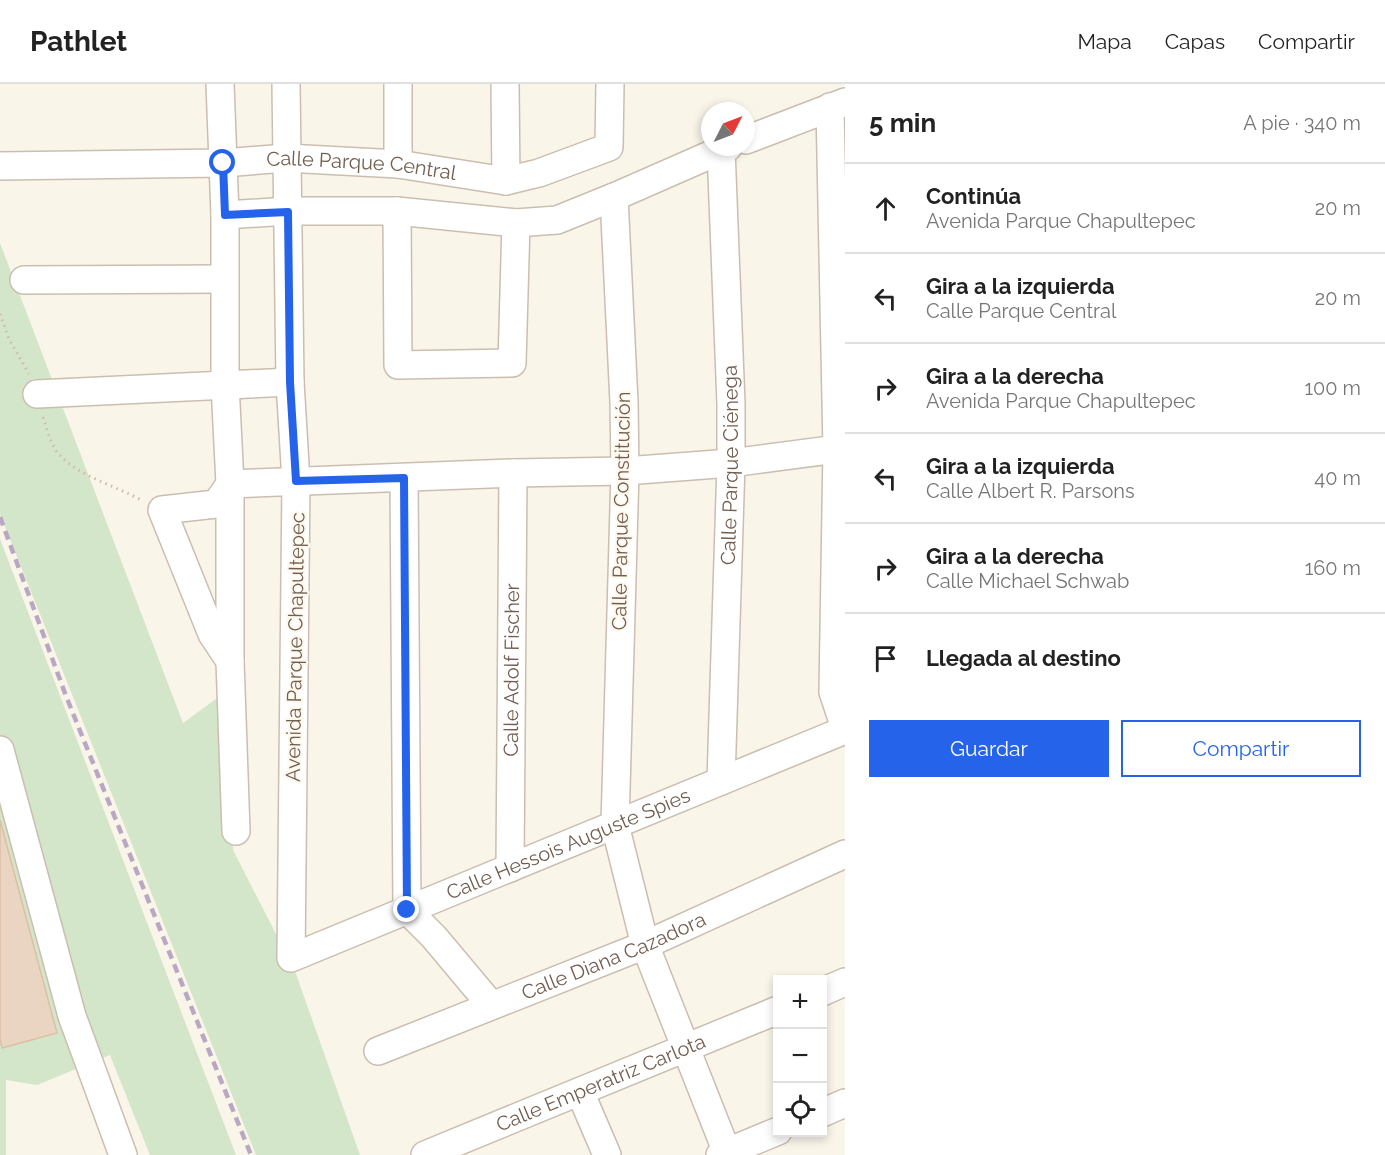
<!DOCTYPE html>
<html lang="es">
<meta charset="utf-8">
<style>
body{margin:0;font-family:Raleway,sans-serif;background:#f2f2f2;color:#222}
.controls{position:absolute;right:18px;bottom:18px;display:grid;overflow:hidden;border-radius:0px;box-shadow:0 3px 9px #0003}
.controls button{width:54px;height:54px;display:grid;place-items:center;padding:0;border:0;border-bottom:2px solid #e0e0e0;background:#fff;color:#222;font:30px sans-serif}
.compass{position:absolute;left:701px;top:18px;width:54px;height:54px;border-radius:50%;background:#fff;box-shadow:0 3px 9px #0003;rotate:48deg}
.stop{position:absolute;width:18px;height:18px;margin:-14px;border:4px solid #2563eb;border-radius:50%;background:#fff}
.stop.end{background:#2563eb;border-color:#fff;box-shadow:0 2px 6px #0008}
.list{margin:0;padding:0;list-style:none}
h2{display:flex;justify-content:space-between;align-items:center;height:78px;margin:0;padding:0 24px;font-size:26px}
h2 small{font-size:20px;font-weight:400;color:#767676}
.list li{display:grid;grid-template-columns:39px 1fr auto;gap:18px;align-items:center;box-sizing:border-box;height:90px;padding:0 24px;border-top:2px solid #e0e0e0}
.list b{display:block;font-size:22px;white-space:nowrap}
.list p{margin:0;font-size:20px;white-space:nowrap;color:#767676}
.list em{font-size:20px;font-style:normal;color:#767676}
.actions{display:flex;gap:12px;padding:18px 24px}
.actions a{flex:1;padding:14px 0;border:2px solid #2563eb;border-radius:0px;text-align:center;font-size:21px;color:#2563eb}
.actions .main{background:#2563eb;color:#fff}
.icon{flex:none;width:33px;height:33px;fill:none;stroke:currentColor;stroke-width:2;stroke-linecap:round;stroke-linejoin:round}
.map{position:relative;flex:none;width:845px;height:1071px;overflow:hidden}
header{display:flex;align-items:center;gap:36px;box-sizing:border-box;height:84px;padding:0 30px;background:#fff;border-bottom:2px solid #e0e0e0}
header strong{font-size:28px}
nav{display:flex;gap:33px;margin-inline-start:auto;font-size:21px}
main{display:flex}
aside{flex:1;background:#fff}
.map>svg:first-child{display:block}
.green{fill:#d3e6c9}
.building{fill:#ead5c2;stroke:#ddbfa6;stroke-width:1.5}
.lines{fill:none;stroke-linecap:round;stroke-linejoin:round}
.minor-casing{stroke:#cbbeb0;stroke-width:30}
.path{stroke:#d1baa7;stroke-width:3;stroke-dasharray:1.5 4.5;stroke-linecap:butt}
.minor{stroke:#fff;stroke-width:27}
.rail{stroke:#b9a8c3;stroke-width:4.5;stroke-dasharray:9 6;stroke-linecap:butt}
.route{stroke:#2563eb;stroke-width:8}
.labels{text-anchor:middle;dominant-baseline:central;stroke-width:4.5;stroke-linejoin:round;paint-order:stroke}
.street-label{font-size:20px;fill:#725e50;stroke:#fdf9ef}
</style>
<header>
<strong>Pathlet</strong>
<nav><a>Mapa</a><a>Capas</a><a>Compartir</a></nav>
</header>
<main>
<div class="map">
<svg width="845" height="1071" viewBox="0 0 845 1071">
<rect width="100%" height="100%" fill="#faf5e9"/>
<g class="green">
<path d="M0,159l183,480 48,-35 2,162 62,121 65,184h-104l-256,-641z"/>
<path d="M0,455l236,616h-86l-40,-100 -73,30 -31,-5v75h-6z"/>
</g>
<path class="building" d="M0,736l57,213 -55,15 -2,-9z"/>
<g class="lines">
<defs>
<g id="minor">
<path d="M220,0l5,131v169l5,100v177l6,170"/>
<path id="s1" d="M286,0l4,298 6,99 -5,477 554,-228"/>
<path d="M398,0v80"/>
<path d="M505,0l1,97"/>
<path d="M830,23l7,342 -4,243 12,36"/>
<path d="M746,56l99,-38"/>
<path id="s2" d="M0,82l223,-3 63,-5 112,6 108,17 33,-8 70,-26 1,-63"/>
<path d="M614,113l10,205 1,69 -10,354 30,120 83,210"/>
<path d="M397,127l1,154 114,-2 4,-140"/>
<path d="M225,131l63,-4h109l119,12 41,-3 57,-23 114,-50"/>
<path d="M24,196l200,-1"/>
<path d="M37,310l253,-12"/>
<path d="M404,394l3,432 27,27 57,68"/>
<path d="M230,400l283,-11 112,-2 106,-8 114,-15"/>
<path d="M230,400l-14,20 -54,6 50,124 18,27"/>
<path d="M0,666l72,266 51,139"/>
<path id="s3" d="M721,697l10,-318v-59l-10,-255"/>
<path id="s4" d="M510,784l3,-395"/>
<path d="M822,908l23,-10"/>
<path id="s5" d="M378,967l267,-106 200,-91"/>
<path d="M580,1008l27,63"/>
<path d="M822,1029l23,-10"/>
<path id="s6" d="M425,1071l353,-145"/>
<path d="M720,1071l58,-24"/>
</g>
</defs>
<use href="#minor" class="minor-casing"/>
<g class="path">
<path d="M0,230l9,25 20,35"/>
<path d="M43,333c4,12 7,25 14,35 19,24 60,34 86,49"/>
</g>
<use href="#minor" class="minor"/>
<path class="rail" d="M0,433l66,179 185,459"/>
</g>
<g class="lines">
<path class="route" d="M223,79l2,52 63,-3 2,170 6,99 108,-3 3,432"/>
</g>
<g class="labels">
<g class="street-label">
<text stroke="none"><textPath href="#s2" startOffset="362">Calle Parque Central</textPath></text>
<text stroke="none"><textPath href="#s3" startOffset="316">Calle Parque Ciénega</textPath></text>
<text transform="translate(621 427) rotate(-89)">Calle Parque Constitución</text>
<text transform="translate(295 563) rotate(-89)">Avenida Parque Chapultepec</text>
<text stroke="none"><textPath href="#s4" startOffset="198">Calle Adolf Fischer</textPath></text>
<text stroke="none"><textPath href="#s1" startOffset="1174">Calle Hessois Auguste Spies</textPath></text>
<text stroke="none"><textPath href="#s5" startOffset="254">Calle Diana Cazadora</textPath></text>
<text stroke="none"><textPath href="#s6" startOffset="190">Calle Emperatriz Carlota</textPath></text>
</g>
</g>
</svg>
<div class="controls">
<button>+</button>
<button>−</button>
<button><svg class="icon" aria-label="locate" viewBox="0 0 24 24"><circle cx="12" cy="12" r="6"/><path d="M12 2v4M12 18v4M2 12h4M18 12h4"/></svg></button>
</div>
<svg class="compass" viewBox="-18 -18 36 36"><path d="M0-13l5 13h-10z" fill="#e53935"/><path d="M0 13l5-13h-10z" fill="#767676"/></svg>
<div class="stop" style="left:223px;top:79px"></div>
<div class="stop end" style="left:407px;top:826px"></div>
</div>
<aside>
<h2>5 min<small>A pie · 340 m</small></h2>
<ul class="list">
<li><svg class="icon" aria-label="ahead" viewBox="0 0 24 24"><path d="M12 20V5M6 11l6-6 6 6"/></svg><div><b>Continúa</b><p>Avenida Parque Chapultepec</p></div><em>20 m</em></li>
<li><svg class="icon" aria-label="left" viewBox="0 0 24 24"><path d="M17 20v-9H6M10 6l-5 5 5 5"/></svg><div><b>Gira a la izquierda</b><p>Calle Parque Central</p></div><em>20 m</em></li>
<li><svg class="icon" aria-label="right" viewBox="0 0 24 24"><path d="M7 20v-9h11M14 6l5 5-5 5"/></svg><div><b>Gira a la derecha</b><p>Avenida Parque Chapultepec</p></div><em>100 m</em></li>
<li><svg class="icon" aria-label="left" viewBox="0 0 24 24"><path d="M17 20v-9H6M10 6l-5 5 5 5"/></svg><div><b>Gira a la izquierda</b><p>Calle Albert R. Parsons</p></div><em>40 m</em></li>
<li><svg class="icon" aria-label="right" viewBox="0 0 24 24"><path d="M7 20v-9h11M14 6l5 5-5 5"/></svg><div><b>Gira a la derecha</b><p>Calle Michael Schwab</p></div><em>160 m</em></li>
<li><svg class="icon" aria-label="arrive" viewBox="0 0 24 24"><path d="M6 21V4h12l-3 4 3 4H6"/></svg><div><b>Llegada al destino</b></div></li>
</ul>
<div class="actions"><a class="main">Guardar</a><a>Compartir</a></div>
</aside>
</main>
